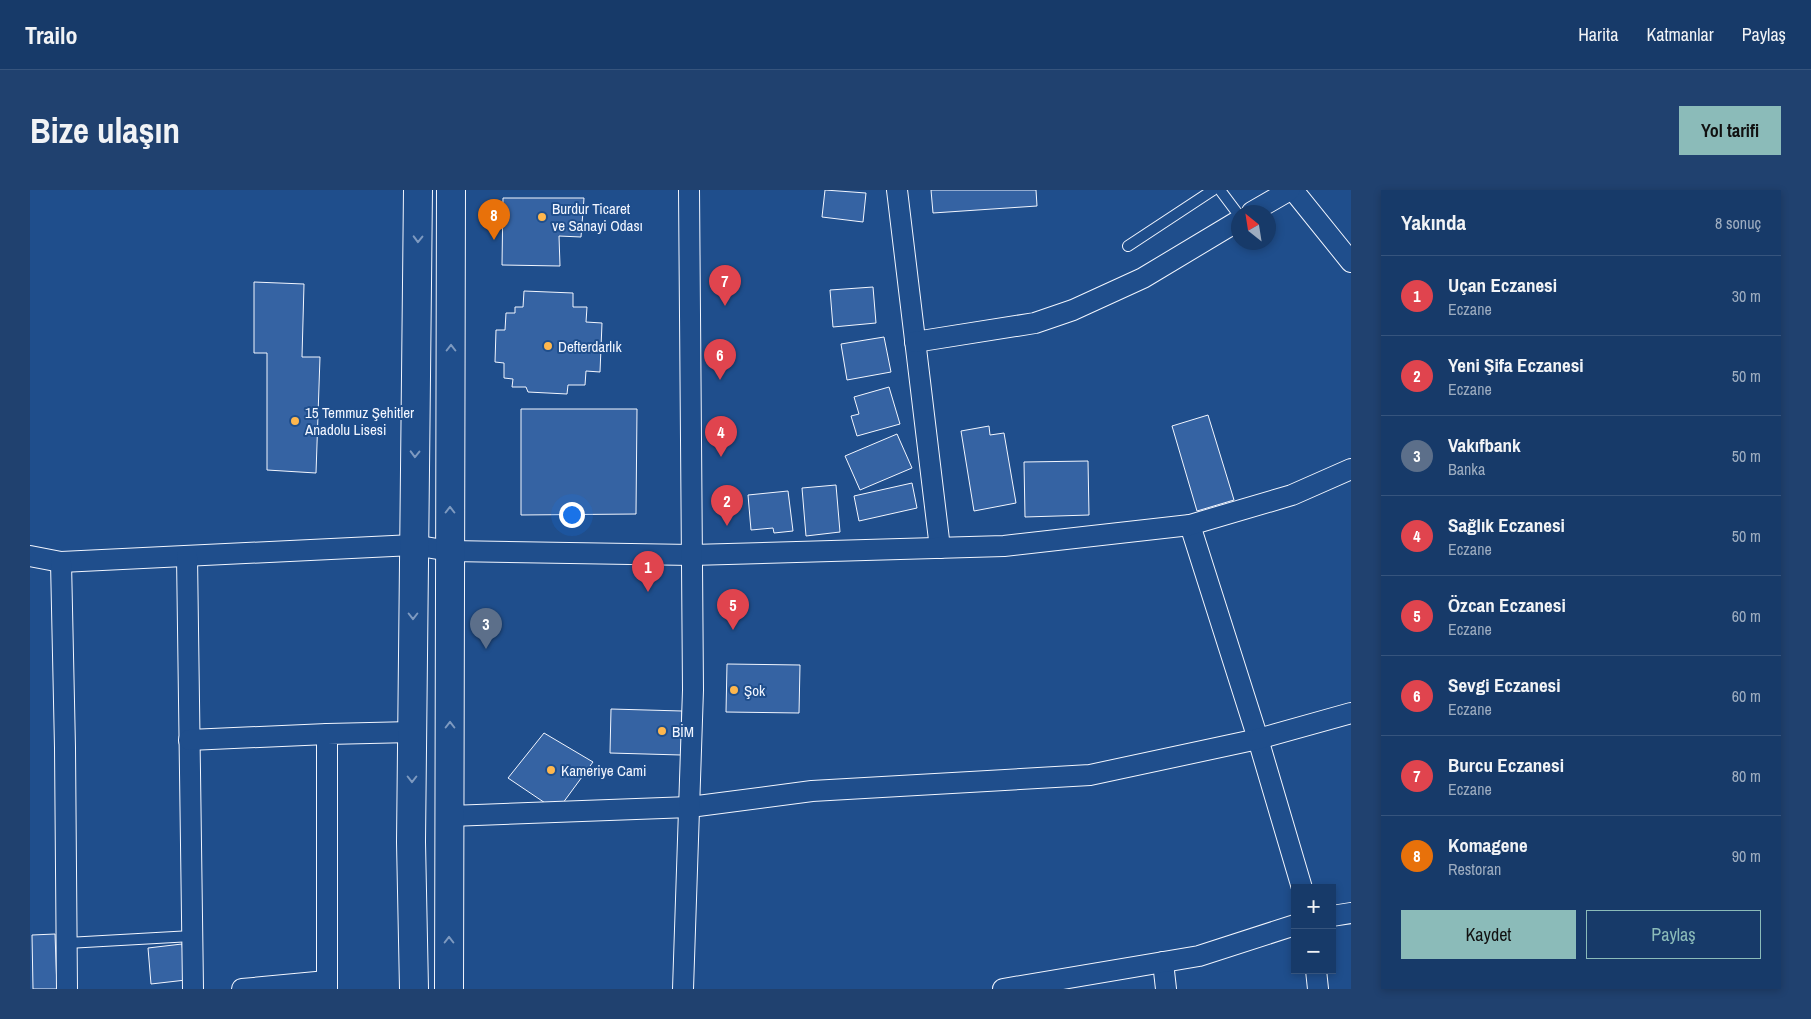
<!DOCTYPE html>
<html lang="tr">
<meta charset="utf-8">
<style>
body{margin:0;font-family:"Archivo Narrow",sans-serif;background:#20416f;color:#f1f3f6}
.controls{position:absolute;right:15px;bottom:15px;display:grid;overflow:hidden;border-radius:0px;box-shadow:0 2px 8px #0003}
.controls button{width:45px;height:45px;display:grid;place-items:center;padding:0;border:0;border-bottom:1px solid #36547d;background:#173a69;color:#f1f3f6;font:25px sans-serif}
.compass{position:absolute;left:1201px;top:15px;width:45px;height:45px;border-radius:50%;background:#173a69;box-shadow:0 2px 8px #0003;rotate:330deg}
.you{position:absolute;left:541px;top:324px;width:18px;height:18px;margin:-12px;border:4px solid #fff;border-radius:50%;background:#1a73e8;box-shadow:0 0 0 8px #1a73e833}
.badge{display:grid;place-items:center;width:32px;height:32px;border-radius:50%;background:#8bbbb9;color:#fff;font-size:16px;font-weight:700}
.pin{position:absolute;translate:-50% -41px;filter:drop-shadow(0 1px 2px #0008)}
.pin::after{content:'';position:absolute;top:26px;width:18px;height:15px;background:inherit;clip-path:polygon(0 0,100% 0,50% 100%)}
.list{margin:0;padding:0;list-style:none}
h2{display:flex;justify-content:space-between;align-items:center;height:65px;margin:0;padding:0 20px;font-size:21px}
h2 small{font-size:16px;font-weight:400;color:#9eadc0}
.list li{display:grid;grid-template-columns:32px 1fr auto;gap:15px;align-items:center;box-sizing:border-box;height:80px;padding:0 20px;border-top:1px solid #36547d}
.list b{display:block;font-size:19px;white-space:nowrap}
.list p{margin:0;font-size:16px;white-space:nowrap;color:#9eadc0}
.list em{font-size:16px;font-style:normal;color:#9eadc0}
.actions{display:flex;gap:10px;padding:15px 20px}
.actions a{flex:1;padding:11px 0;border:1px solid #8bbbb9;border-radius:0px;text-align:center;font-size:18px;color:#8bbbb9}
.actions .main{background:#8bbbb9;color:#111}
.map{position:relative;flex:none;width:1321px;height:799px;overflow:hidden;border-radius:0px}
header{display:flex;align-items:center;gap:30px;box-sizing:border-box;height:70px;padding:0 25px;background:#173a69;border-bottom:1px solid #36547d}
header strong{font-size:24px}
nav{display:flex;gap:28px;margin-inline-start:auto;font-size:18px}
.intro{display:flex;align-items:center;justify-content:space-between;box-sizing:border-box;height:120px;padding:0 30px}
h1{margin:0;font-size:35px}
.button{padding:12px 22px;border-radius:0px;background:#8bbbb9;color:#111;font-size:18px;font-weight:700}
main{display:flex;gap:30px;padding:0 30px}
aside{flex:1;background:#173a69;border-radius:0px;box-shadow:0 2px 8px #0003}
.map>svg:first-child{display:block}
.building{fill:#3563a3;stroke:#f2f6ff}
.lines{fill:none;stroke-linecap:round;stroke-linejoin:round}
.lane-casing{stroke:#f2f6ff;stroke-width:12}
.street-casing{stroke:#f2f6ff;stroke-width:22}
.secondary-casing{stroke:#f2f6ff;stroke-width:30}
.lane{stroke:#1f4e8c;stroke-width:10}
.street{stroke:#1f4e8c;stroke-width:20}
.secondary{stroke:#1f4e8c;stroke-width:28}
.oneway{stroke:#7e9ac0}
.poi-dot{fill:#ffb74d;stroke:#1f4e8c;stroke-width:2}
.labels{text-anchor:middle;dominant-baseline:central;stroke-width:4;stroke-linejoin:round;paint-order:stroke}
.poi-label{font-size:15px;fill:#f2f6ff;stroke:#1f4e8c;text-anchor:start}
</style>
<header>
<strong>Trailo</strong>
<nav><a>Harita</a><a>Katmanlar</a><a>Paylaş</a></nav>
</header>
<div class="intro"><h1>Bize ulaşın</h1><a class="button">Yol tarifi</a></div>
<main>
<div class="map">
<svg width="1321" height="799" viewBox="0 0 1321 799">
<rect width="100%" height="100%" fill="#1f4e8c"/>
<g class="building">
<path d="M795,0l41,3 -3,29 -41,-5z"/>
<path d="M901,0h105l1,16 -104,7z"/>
<path d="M473,8h81l-3,39 -22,-1 1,30 -58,-1z"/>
<path d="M224,92l50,2 -2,73h18l-4,116 -49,-3v-117h-13z"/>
<path d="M843,97l3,36 -43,4 -3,-37z"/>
<path d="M494,101l49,2v14h14l-1,15 16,1 -2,49 -14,-1 -1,14h-17l-1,9 -39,-2 -2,-5h-14l1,-8 -9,-1v-15l-9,-1 1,-32h9l1,-17h9v-6h8z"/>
<path d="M854,147l7,35 -44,8 -6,-36z"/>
<path d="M859,197l11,37 -43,12 -6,-20 8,-2 -5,-17z"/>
<path d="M491,219h116l-1,105 -115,1z"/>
<path d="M1178,225l26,85 -37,11 -25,-85z"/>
<path d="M959,236l1,9 14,-2 12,70 -42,8 -13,-80z"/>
<path d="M867,244l15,34 -52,22 -15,-34z"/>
<path d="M1058,271l1,54 -64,2 -1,-55z"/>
<path d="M882,293l5,25 -58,13 -5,-25z"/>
<path d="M806,295l4,47 -34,4 -4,-48z"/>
<path d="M758,301l5,40 -19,2 -1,-5 -22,2 -3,-35z"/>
<path d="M697,474l73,1 -1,48 -73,-1z"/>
<path d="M581,519l71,2 -1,44 -71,-2z"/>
<path d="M514,543l49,29 -36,49 -49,-33z"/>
<path d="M25,744l2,55h-24l-1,-54z"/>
<path d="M152,754l4,36 -35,4 -3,-36z"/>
</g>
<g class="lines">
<defs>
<g id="lane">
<path d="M1190,0l18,24"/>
<path d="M1098,56l85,-56"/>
<path d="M37,753l125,-7"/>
</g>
<g id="street">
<path d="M867,0l43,358"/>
<path d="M1263,0l58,72"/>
<path d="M1222,22l38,-22"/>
<path d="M885,152l120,-19 38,-13 70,-32 95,-57"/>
<path d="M1160,335l68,214 44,149"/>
<path d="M0,366l31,6 352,-17 37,6 242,4 312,-9 186,-21 102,-30 59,-26"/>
<path d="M157,366l6,433"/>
<path d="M31,372l4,186 2,241"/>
<path d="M159,550l138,-6"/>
<path d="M420,626l240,-9 122,-16 278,-16 168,-36 93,-26"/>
<path d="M1302,726l19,-3"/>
<path d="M1133,772l3,27"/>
<path d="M1286,780l2,19"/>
<path d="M212,799l85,-8"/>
<path d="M297,799v-255l85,-2"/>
<path d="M653,799l10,-299 -4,-500"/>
<path d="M973,799l196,-33 96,-31"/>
</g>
<g id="secondary">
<path d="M384,799l-3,-147 7,-652"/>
<path d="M419,799l2,-799"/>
</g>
</defs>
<use href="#lane" class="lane-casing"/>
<use href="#street" class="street-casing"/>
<use href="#secondary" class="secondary-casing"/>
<use href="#lane" class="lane"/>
<use href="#street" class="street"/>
<use href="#secondary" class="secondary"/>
</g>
<defs><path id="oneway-chevron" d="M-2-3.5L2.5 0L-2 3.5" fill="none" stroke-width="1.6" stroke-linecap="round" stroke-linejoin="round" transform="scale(1.25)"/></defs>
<g class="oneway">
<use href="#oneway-chevron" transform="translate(388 49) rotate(91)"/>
<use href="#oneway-chevron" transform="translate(421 158) rotate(-90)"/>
<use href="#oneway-chevron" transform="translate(385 264) rotate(91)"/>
<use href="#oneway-chevron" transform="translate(420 320) rotate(-90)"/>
<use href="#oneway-chevron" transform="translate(383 426) rotate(90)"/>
<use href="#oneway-chevron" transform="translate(420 535) rotate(-90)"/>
<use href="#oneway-chevron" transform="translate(382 589) rotate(90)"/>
<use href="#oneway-chevron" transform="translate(419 750) rotate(-90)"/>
</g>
<g class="poi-dot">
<circle cx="512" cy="27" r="5"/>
<circle cx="518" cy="156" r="5"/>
<circle cx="265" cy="231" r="5"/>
<circle cx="704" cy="500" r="5"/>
<circle cx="632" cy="541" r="5"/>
<circle cx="521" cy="580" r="5"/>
</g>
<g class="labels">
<g class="poi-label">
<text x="522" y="18">Burdur Ticaret<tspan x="522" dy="17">ve Sanayi Odası</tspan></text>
<text x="528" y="156">Defterdarlık</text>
<text x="275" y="222">15 Temmuz Şehitler<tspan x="275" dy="17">Anadolu Lisesi</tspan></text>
<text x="714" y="500">Şok</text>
<text x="642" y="541">BİM</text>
<text x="531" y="580">Kameriye Cami</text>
</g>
</g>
</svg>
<div class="controls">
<button>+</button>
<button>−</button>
</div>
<svg class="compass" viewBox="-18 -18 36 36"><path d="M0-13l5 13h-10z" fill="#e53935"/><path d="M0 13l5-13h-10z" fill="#9eadc0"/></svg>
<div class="you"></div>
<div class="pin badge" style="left:618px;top:402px;background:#e0444e">1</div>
<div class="pin badge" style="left:697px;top:336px;background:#e0444e">2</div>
<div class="pin badge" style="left:456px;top:459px;background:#5c6f8a">3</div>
<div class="pin badge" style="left:691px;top:267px;background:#e0444e">4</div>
<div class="pin badge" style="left:703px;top:440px;background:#e0444e">5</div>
<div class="pin badge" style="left:690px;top:190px;background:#e0444e">6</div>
<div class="pin badge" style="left:695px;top:116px;background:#e0444e">7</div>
<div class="pin badge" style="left:464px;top:50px;background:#e8710a">8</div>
</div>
<aside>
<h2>Yakında<small>8 sonuç</small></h2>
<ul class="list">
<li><span class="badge" style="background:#e0444e">1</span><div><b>Uçan Eczanesi</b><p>Eczane</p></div><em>30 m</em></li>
<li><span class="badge" style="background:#e0444e">2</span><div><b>Yeni Şifa Eczanesi</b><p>Eczane</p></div><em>50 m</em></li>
<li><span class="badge" style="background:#5c6f8a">3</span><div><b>Vakıfbank</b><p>Banka</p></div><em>50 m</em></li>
<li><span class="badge" style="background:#e0444e">4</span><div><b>Sağlık Eczanesi</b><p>Eczane</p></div><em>50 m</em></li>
<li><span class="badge" style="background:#e0444e">5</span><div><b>Özcan Eczanesi</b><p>Eczane</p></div><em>60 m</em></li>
<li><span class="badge" style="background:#e0444e">6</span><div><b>Sevgi Eczanesi</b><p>Eczane</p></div><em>60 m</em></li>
<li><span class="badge" style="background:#e0444e">7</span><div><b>Burcu Eczanesi</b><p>Eczane</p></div><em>80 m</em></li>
<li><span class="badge" style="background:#e8710a">8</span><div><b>Komagene</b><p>Restoran</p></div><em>90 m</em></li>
</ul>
<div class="actions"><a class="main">Kaydet</a><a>Paylaş</a></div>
</aside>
</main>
